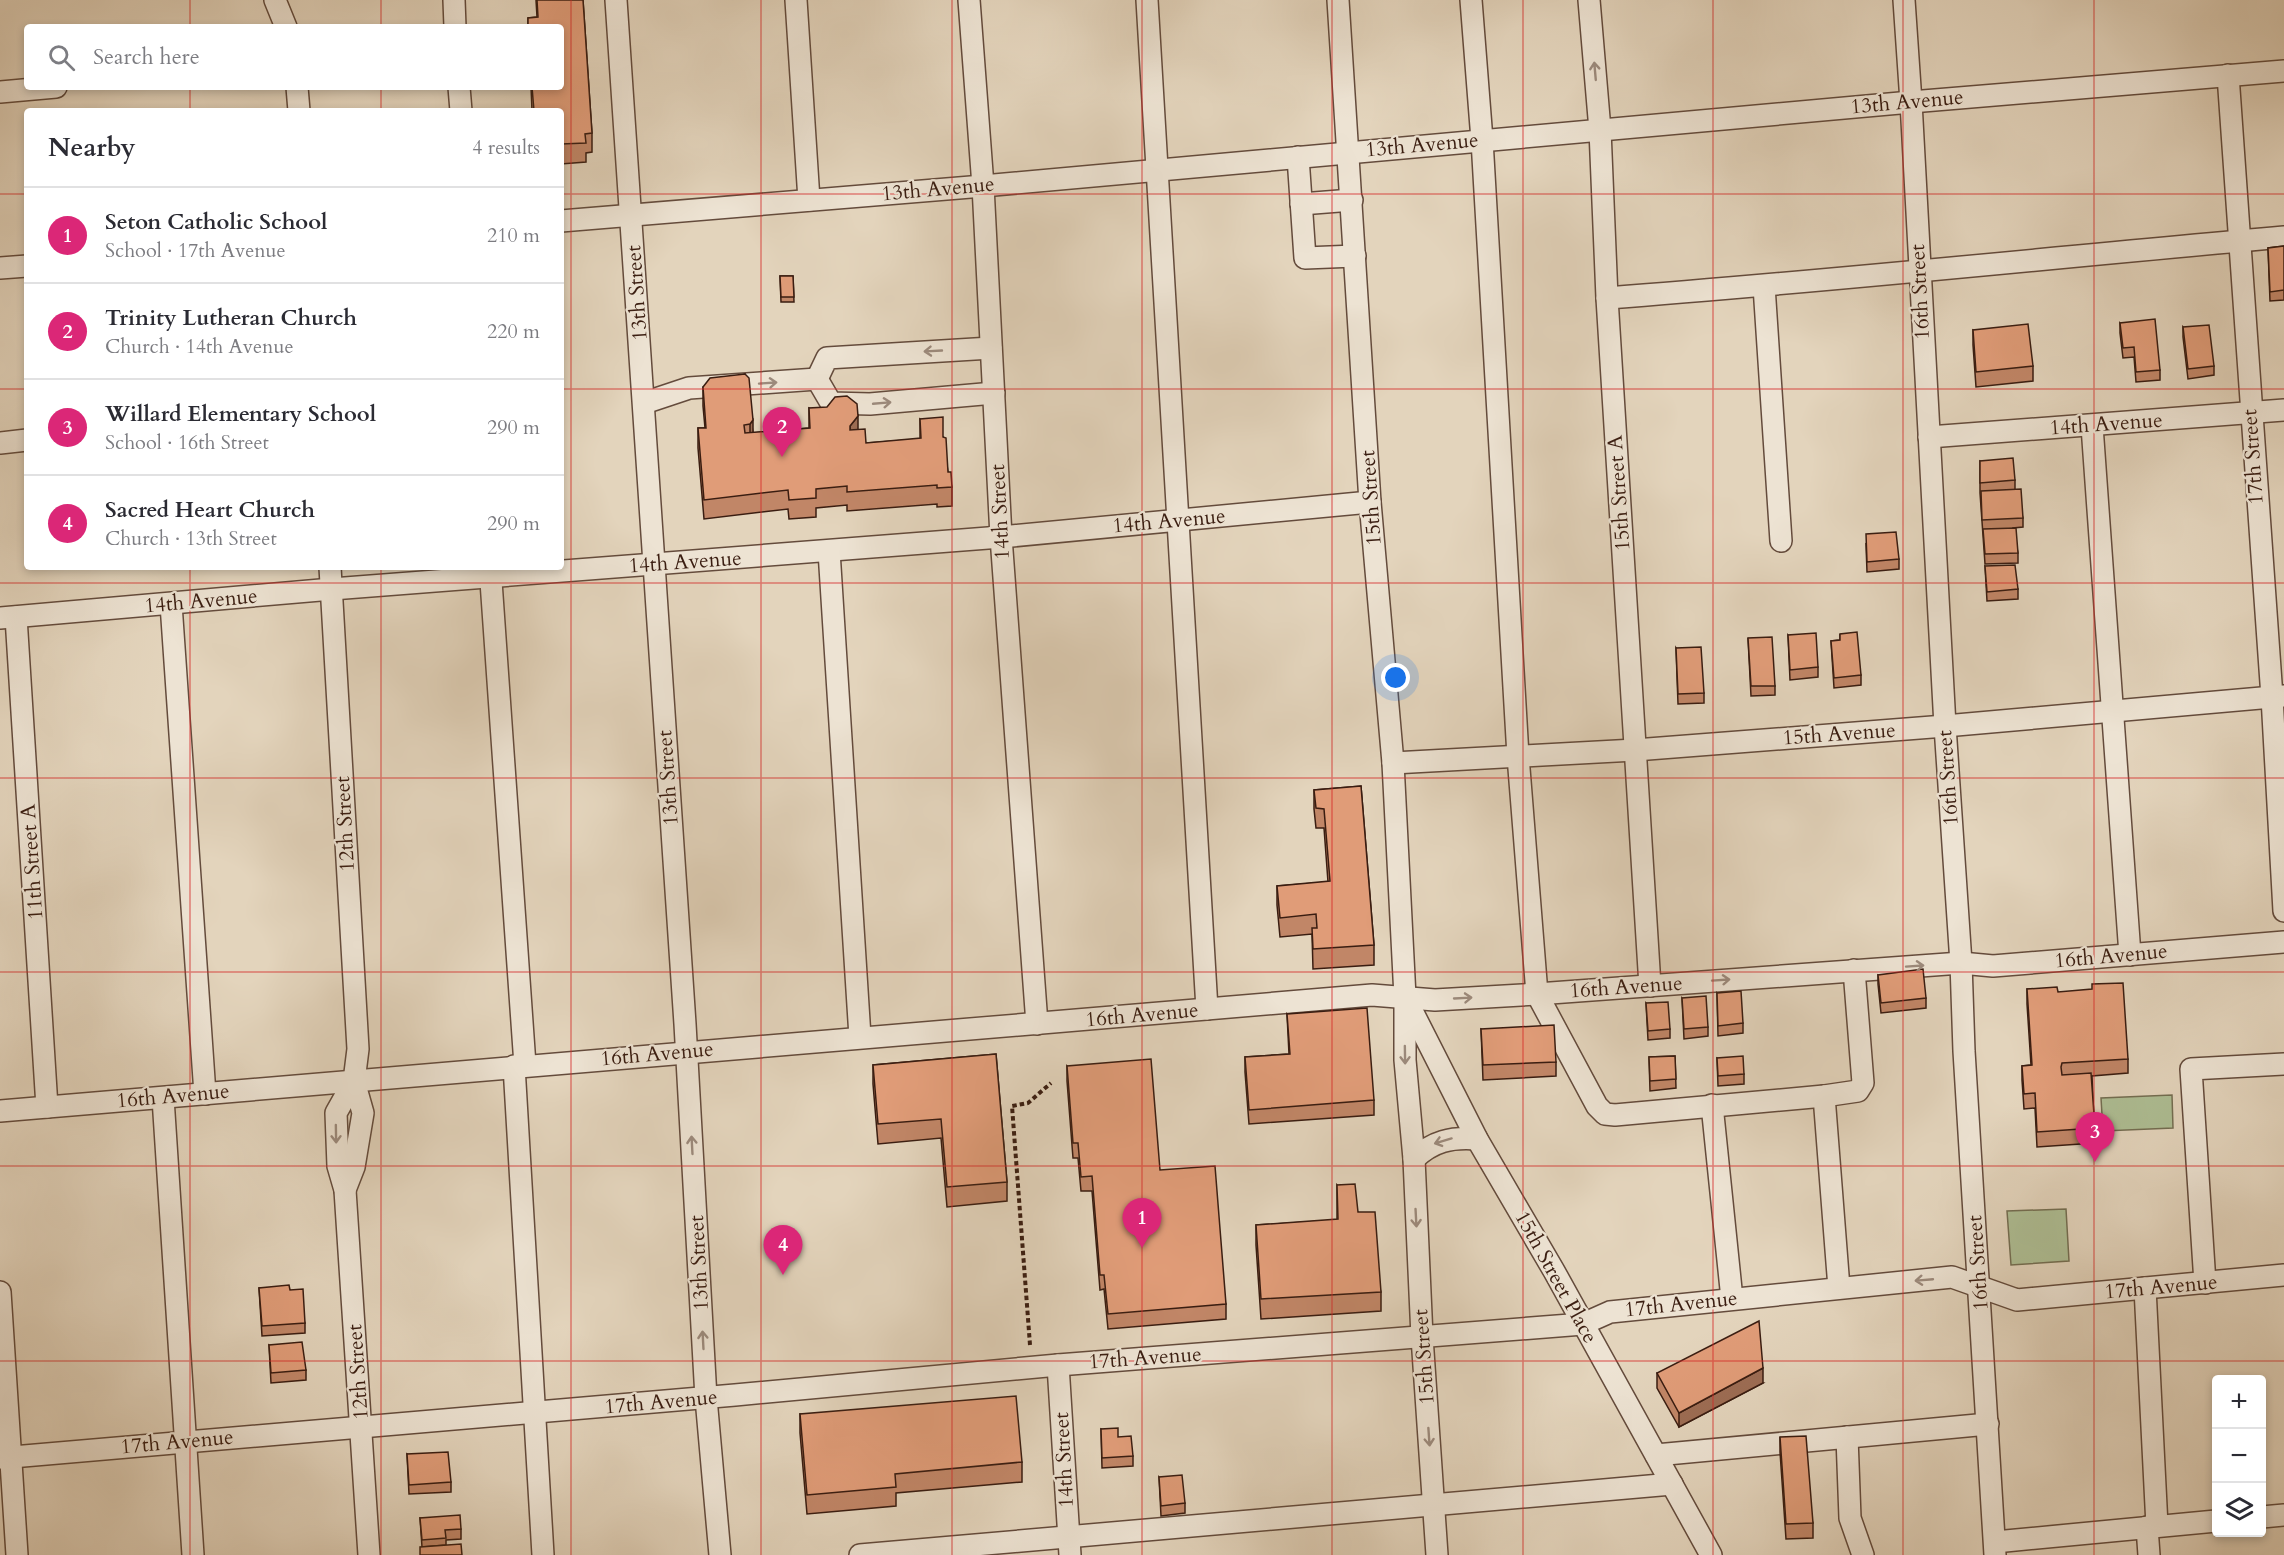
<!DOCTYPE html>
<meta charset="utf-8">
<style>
body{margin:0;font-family:Cardo,serif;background:#f2f2f3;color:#2b2b33}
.controls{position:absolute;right:18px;bottom:18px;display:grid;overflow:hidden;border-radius:6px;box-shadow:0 3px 9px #0003}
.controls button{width:54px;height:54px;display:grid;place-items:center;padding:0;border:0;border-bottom:2px solid #e1e1e2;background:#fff;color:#2b2b33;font:30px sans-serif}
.you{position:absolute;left:1396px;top:678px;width:21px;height:21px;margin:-15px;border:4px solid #fff;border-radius:50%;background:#1a73e8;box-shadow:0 0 0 9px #1a73e833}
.badge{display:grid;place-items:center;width:39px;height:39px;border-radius:50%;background:#db2777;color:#fff;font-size:20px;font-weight:700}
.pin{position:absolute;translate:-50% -50px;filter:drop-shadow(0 2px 3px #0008)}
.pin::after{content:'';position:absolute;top:32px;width:21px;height:18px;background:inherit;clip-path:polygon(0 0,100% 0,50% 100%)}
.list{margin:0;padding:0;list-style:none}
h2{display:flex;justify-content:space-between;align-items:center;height:78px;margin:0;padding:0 24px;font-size:26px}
h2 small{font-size:20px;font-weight:400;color:#7c7c81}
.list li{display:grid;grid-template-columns:39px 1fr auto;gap:18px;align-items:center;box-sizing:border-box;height:96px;padding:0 24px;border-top:2px solid #e1e1e2}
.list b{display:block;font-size:22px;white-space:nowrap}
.list p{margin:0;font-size:20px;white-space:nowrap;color:#7c7c81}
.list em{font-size:20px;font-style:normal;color:#7c7c81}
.icon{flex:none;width:33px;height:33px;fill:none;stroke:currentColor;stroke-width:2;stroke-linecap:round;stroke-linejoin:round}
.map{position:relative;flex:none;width:2284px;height:1555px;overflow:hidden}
.search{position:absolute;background:#fff;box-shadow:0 3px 9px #0003;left:24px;top:24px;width:540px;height:66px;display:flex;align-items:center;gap:15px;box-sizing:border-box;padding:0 21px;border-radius:6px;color:#7c7c81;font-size:22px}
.panel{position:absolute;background:#fff;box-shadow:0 3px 9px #0003;left:24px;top:108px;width:540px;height:462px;border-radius:6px}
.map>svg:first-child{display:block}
.green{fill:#aebe94;stroke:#746e52;stroke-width:1.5}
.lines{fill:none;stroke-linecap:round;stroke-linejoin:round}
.minor-casing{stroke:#644b3c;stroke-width:24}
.path{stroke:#3a1d11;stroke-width:4;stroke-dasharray:4.5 3;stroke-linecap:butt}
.minor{stroke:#ede3d3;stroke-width:21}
.wall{fill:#c18667;stroke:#3a1d11;stroke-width:1.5}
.shaded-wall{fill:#9d6d54;stroke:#3a1d11;stroke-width:1.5}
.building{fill:#e09c78;stroke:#3a1d11;stroke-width:1.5}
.oneway{stroke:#9c8a7c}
.grid{fill:none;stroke:#d62828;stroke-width:1.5;stroke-opacity:0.55}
.labels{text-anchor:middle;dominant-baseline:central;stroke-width:4.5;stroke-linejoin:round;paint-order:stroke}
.street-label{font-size:21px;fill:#3a1d11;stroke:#ede3d3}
</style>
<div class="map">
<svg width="2284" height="1555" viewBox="0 0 2284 1555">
<rect width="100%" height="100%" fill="#e3d4bc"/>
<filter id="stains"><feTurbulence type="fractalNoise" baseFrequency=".00333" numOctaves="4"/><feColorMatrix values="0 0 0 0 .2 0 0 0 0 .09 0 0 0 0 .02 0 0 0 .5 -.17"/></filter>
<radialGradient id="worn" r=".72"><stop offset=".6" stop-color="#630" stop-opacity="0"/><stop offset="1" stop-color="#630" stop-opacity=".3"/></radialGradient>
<g class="green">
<path d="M2172,1095l1,33 -70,3 -2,-33z"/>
<path d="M2066,1209l3,52 -58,4 -4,-54z"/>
</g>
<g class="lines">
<defs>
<g id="minor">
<path d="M275,0l11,27"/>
<path d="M454,0l1,27"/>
<path d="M616,0l69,1024 21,374 14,157"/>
<path d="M796,0l13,200"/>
<path d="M969,0l14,186 18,351 36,487"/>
<path d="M1147,0l60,1009"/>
<path d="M1338,0l32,502 23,261 12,234v63l9,99 8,178 15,218"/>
<path d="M1471,0l11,140 36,616 19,238 60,112 8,8 10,1 209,-19 34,-5 5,-8 -9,-113"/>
<path d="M1589,0l11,130 7,168 43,688"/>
<path d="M1904,0l7,102 34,624 16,237 3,88 31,504"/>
<path d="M2228,75l44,622 12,214"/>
<path d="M297,87l2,24"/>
<path d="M459,87l2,24"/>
<path d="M0,92l56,-5"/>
<path d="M1298,157l7,101 50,-2"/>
<path d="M1301,204l51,-4"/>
<path d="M561,221l422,-35 928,-84 373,-31"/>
<path d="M0,268l27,-2"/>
<path d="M1764,286l17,255"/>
<path d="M1607,298c226,-17 451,-41 677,-61"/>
<path d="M817,379l14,24 39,1 124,-11"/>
<path d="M817,379l10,-21 164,-10"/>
<path d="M644,403l45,-15 128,-9"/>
<path d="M2092,426l38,529"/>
<path d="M1929,437l355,-27"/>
<path d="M0,443l27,-3"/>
<path d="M829,551l31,486"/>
<path d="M330,567l28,482 -4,32 -18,32 2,53 7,24 24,365"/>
<path d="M490,567l35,498"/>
<path d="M171,604l34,490"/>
<path d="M16,617l31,490"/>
<path d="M0,618l332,-29 669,-52 369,-35"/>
<path d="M1393,763l242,-13 310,-24 339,-30"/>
<path d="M1407,1001l70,138 77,132 157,284"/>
<path d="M514,1066l29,489"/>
<path d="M1824,1096l15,192"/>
<path d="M163,1098l30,457"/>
<path d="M1712,1105l20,194"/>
<path d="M0,1111l1372,-116 63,5 102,-6 424,-31 32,3 291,-24"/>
<path d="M1414,1159c19,-18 37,-22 63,-20"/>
<path d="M345,1190l9,-23 9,-54 -9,-32"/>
<path d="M2205,1283l-14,-214 93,-5"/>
<path d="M2145,1288l12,238"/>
<path d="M0,1292l17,263"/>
<path d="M1058,1365l12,190"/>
<path d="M1847,1437l3,81 13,37"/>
<path d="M1656,1455l332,-31"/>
<path d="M0,1458l735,-63 323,-30 525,-41 27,-12 342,-35 65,23 267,-25"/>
<path d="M2262,1517l22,-2"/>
<path d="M2147,1527l2,28"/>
<path d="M1995,1542l221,-21"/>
<path d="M860,1555l812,-71"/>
</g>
</defs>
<use href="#minor" class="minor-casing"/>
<path class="path" d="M1030,1345l-18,-239 16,-3 23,-20"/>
<use href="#minor" class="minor"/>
</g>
<g class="wall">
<path d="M536,0h47l9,133v19l-6,1v9l-25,2v-53h-29l-1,-24h30v-60h-33v-9l9,-1z"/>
<path d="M2284,246v54l-14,1 -2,-53z"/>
<path d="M780,276h13l1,26h-13z"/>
<path d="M2120,323l40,47v10l-24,2 -2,-25 -11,1 -3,-25z"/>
<path d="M2183,327l31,39v9l-26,4 -5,-42z"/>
<path d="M1973,330l60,36v15l-57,6 -3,-42z"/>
<path d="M745,374l8,59 56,-5v-20l49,22 8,13 54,-4v-20l23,18 5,35 4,15v19l-15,1v-3l-90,7v-6l-31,3v9l-27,2 -1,-10 -84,10 -6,-71v-20h7l-2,-22v-19z"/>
<path d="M1980,461l35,19v9l8,29v9l-10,1 5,25v10l-33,1 -5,-71z"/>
<path d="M1866,544l33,15v10l-32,3z"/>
<path d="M1985,566l33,23v10l-31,2z"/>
<path d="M1840,634l21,41v10l-27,3 -3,-47 9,-1z"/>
<path d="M1788,635l30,32v10l-28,3z"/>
<path d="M1748,638l27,48v9l-24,1z"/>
<path d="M1676,648l28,45v10l-26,1z"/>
<path d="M1361,786l13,159v20l-61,4 -1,-35 -32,3 -3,-32v-19l51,-4 -4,-54h-8l-2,-19v-19z"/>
<path d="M1878,975l48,23v10l-45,5 -3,-29z"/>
<path d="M2027,989l31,3 70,67v14l-36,3 3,67 -58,4 -2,-39 -11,1 -2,-29v-14l9,-1 -4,-61z"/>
<path d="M1717,993l26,30v10l-25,3z"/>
<path d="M1682,998l26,29v9l-24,3z"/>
<path d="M1646,1003l24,26v9l-22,2z"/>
<path d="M1287,1014l87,86v15l-125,9 -4,-52v-15l44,-3z"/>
<path d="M1481,1029l75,33v14l-73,4z"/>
<path d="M996,1054l11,128v19l-60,6 -6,-69 -63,6 -5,-60v-19z"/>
<path d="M1675,1056l1,32 -26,3 -1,-34z"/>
<path d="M1717,1058l27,16v10l-26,2z"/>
<path d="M1067,1066l93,104 66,134v15l-118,10 -4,-40 -4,1 -8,-99h-11l-3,-33h-5l-6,-77z"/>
<path d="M1337,1185l21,27 23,80v19l-120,8 -5,-74v-20l81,-5z"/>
<path d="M259,1288l31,2 15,33v10l-43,3z"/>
<path d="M269,1345l37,25v10l-35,3z"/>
<path d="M1657,1373l106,10 -84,44 -22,-39z"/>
<path d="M800,1414l222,48v20l-126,11v13l-89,8 -7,-81z"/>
<path d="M1101,1429l17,8 15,19v10l-31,2z"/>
<path d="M1780,1437l33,86v15l-27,1 -6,-87z"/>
<path d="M407,1454l44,28v10l-42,2z"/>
<path d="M1159,1477l26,26v10l-24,3z"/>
<path d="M420,1518l41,11v10l-15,1v5l-24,2z"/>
</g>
<g class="shaded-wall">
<path d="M858,416v19l-8,10v-19z"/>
<path d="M753,420v19l-3,5v-20z"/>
<path d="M1763,1368v15l-84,44v-14z"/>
</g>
<g class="building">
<path d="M537,0h46l9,133 -7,1 1,9 -25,1v-33h-27l-2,-24h29v-60h-33v-9l10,-1z"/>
<path d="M2284,246v44l-14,2 -2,-44z"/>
<path d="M780,276h13l1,21h-13z"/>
<path d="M2155,319l5,51 -24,2 -2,-25 -11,1 -3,-25z"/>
<path d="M2028,324l5,42 -57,6 -3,-42z"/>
<path d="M2209,325l5,41 -26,3 -5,-42z"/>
<path d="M745,374l4,4 4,42 -3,4 -6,1 1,8 65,-5 -1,-20 18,-1 8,-10 12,-1 10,8 1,12 -8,10v4l15,-1 1,14 55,-5 -1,-19 23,-2v20l3,1 2,34h3l1,15 -15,1v-3l-90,7v-6l-31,3v9l-27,2 -1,-10 -84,10 -6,-72h8l-3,-41 7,-9z"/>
<path d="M2013,458l2,22 -35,3v-22z"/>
<path d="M2021,489l2,29 -41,2 -1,-29z"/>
<path d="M2016,528l2,25 -33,1 -2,-25z"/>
<path d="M1896,532l3,27 -32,3 -1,-28z"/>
<path d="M2015,565l3,24 -31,3 -2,-26z"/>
<path d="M1857,632l4,43 -27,3 -3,-37 9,-1v-6z"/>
<path d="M1816,633l2,34 -28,3 -2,-35z"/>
<path d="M1772,637l3,49h-24l-3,-48z"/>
<path d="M1701,647l3,46 -26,1 -2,-46z"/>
<path d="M1361,786l13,159 -61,4 -1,-21h5l-1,-14 -36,4 -3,-32 53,-5 -6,-72 -8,-1 -2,-18z"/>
<path d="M1923,969l3,29 -45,5 -3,-28z"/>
<path d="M2123,983l5,76 -66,4 -1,4 1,8 29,-2 4,55 -58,4 -2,-39 -11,1 -2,-28 10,-1 -5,-76 30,-2 1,5 34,-3v-5z"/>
<path d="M1741,991l2,32 -25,3 -1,-33z"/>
<path d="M1706,996l2,31 -24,2 -2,-31z"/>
<path d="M1668,1002l2,27 -22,2 -2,-28z"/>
<path d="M1367,1008l7,92 -125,10 -4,-53 45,-3 -3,-40z"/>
<path d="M1554,1025l2,37 -73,3 -2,-36z"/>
<path d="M996,1054l11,128 -60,5 -6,-68 -63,5 -5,-59z"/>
<path d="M1675,1056l1,23 -26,2 -1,-24z"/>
<path d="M1743,1056l1,18 -26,2 -1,-18z"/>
<path d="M1151,1059l9,111 55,-4 11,138 -118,10 -4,-39h-4l-8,-99 -11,1 -3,-34h-5l-6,-77z"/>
<path d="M1355,1184l3,28h17l6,80 -120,7 -5,-74 82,-6 -1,-34z"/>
<path d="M289,1285l1,5 13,-1 2,34 -43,3 -3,-38z"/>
<path d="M1759,1321l4,47 -84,45 -22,-40z"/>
<path d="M302,1342l4,28 -35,3 -2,-28z"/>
<path d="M1016,1396l6,66 -127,12 1,13 -89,8 -7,-81z"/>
<path d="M1118,1428v9l13,-1 2,20 -31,2 -1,-29z"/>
<path d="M1806,1436l7,87 -27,1 -6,-87z"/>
<path d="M448,1452l3,30 -42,3 -2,-31z"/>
<path d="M1182,1475l3,28 -24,3 -2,-29z"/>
<path d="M460,1515l1,14 -16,1 1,8 -24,2 -2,-22z"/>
<path d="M461,1544l1,11h-42v-8z"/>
</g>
<defs><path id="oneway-shaft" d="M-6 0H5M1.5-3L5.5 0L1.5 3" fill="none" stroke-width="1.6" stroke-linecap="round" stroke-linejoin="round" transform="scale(1.5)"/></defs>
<g class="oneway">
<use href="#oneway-shaft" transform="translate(1595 71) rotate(-95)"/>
<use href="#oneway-shaft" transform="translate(933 351) rotate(177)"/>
<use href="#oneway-shaft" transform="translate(768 383) rotate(-4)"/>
<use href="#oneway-shaft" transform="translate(882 403) rotate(-5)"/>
<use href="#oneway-shaft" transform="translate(1915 966) rotate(-4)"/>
<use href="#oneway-shaft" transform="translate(1721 980) rotate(-4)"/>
<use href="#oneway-shaft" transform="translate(1463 998) rotate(-3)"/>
<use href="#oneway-shaft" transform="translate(1405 1055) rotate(89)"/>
<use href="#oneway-shaft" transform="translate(336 1134) rotate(89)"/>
<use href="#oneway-shaft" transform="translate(1443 1141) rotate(163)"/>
<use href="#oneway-shaft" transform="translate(692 1145) rotate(-93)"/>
<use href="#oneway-shaft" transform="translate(1416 1218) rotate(87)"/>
<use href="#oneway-shaft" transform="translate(1924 1280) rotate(175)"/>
<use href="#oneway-shaft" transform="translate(703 1340) rotate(-93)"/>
<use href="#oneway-shaft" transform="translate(1429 1437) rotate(86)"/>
</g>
<path class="grid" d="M190,0v27M381,0v27M571,0v1555M761,0v1555M952,0v1555M1142,0v1555M1332,0v1555M1523,0v1555M1713,0v1555M1903,0v1555M2094,0v1555M190,87v24M381,87v24M0,194h27M561,194h1723M0,389h27M561,389h1723M190,567v988M381,567v988M0,583h2284M0,778h2284M0,972h2284M0,1166h2284M0,1361h2284"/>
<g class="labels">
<g class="street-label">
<text transform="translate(1907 102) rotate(-5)">13th Avenue</text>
<text transform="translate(1422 145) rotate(-5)">13th Avenue</text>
<text transform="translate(938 189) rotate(-5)">13th Avenue</text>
<text transform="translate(1920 292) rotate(-93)">16th Street</text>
<text transform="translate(637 293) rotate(-94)">13th Street</text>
<text transform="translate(2106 424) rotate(-4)">14th Avenue</text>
<text transform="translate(2253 457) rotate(-94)">17th Street</text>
<text transform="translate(1619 493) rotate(-94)">15th Street A</text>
<text transform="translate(1371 498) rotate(-94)">15th Street</text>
<text transform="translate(1000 512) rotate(-93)">14th Street</text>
<text transform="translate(1169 521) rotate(-5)">14th Avenue</text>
<text transform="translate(685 562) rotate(-4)">14th Avenue</text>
<text transform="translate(201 601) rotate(-5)">14th Avenue</text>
<text transform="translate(1839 734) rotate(-4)">15th Avenue</text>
<text transform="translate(668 778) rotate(-94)">13th Street</text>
<text transform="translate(1948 778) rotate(-94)">16th Street</text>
<text transform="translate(345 824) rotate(-93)">12th Street</text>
<text transform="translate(32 862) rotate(-94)">11th Street A</text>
<text transform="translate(2111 956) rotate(-5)">16th Avenue</text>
<text transform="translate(1626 987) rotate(-4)">16th Avenue</text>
<text transform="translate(1142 1015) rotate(-5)">16th Avenue</text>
<text transform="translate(657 1054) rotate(-5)">16th Avenue</text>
<text transform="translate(173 1096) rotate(-5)">16th Avenue</text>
<text transform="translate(699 1263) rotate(-93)">13th Street</text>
<text transform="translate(1978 1263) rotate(-94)">16th Street</text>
<text transform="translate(1556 1277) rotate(61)">15th Street Place</text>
<text transform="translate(2161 1287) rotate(-5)">17th Avenue</text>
<text transform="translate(1681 1304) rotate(-6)">17th Avenue</text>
<text transform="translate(1424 1357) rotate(-94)">15th Street</text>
<text transform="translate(1145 1358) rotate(-4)">17th Avenue</text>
<text transform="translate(358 1372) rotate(-94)">12th Street</text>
<text transform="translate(661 1402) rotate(-5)">17th Avenue</text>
<text transform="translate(177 1442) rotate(-5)">17th Avenue</text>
<text transform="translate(1064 1460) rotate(-93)">14th Street</text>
</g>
</g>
<rect width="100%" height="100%" filter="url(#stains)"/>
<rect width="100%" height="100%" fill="url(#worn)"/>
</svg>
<div class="controls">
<button>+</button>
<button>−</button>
<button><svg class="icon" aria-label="layers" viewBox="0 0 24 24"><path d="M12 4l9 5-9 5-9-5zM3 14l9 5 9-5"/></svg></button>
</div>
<div class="you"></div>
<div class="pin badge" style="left:1142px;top:1248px">1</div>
<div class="pin badge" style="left:782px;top:457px">2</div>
<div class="pin badge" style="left:2095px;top:1162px">3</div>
<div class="pin badge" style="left:783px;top:1275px">4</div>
<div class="search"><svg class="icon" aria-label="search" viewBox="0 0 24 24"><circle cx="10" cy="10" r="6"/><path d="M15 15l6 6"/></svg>Search here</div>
<section class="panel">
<h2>Nearby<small>4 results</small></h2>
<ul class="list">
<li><span class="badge">1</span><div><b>Seton Catholic School</b><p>School · 17th Avenue</p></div><em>210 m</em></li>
<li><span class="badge">2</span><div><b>Trinity Lutheran Church</b><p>Church · 14th Avenue</p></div><em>220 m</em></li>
<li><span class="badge">3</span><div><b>Willard Elementary School</b><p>School · 16th Street</p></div><em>290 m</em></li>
<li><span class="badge">4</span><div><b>Sacred Heart Church</b><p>Church · 13th Street</p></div><em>290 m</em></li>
</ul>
</section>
</div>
